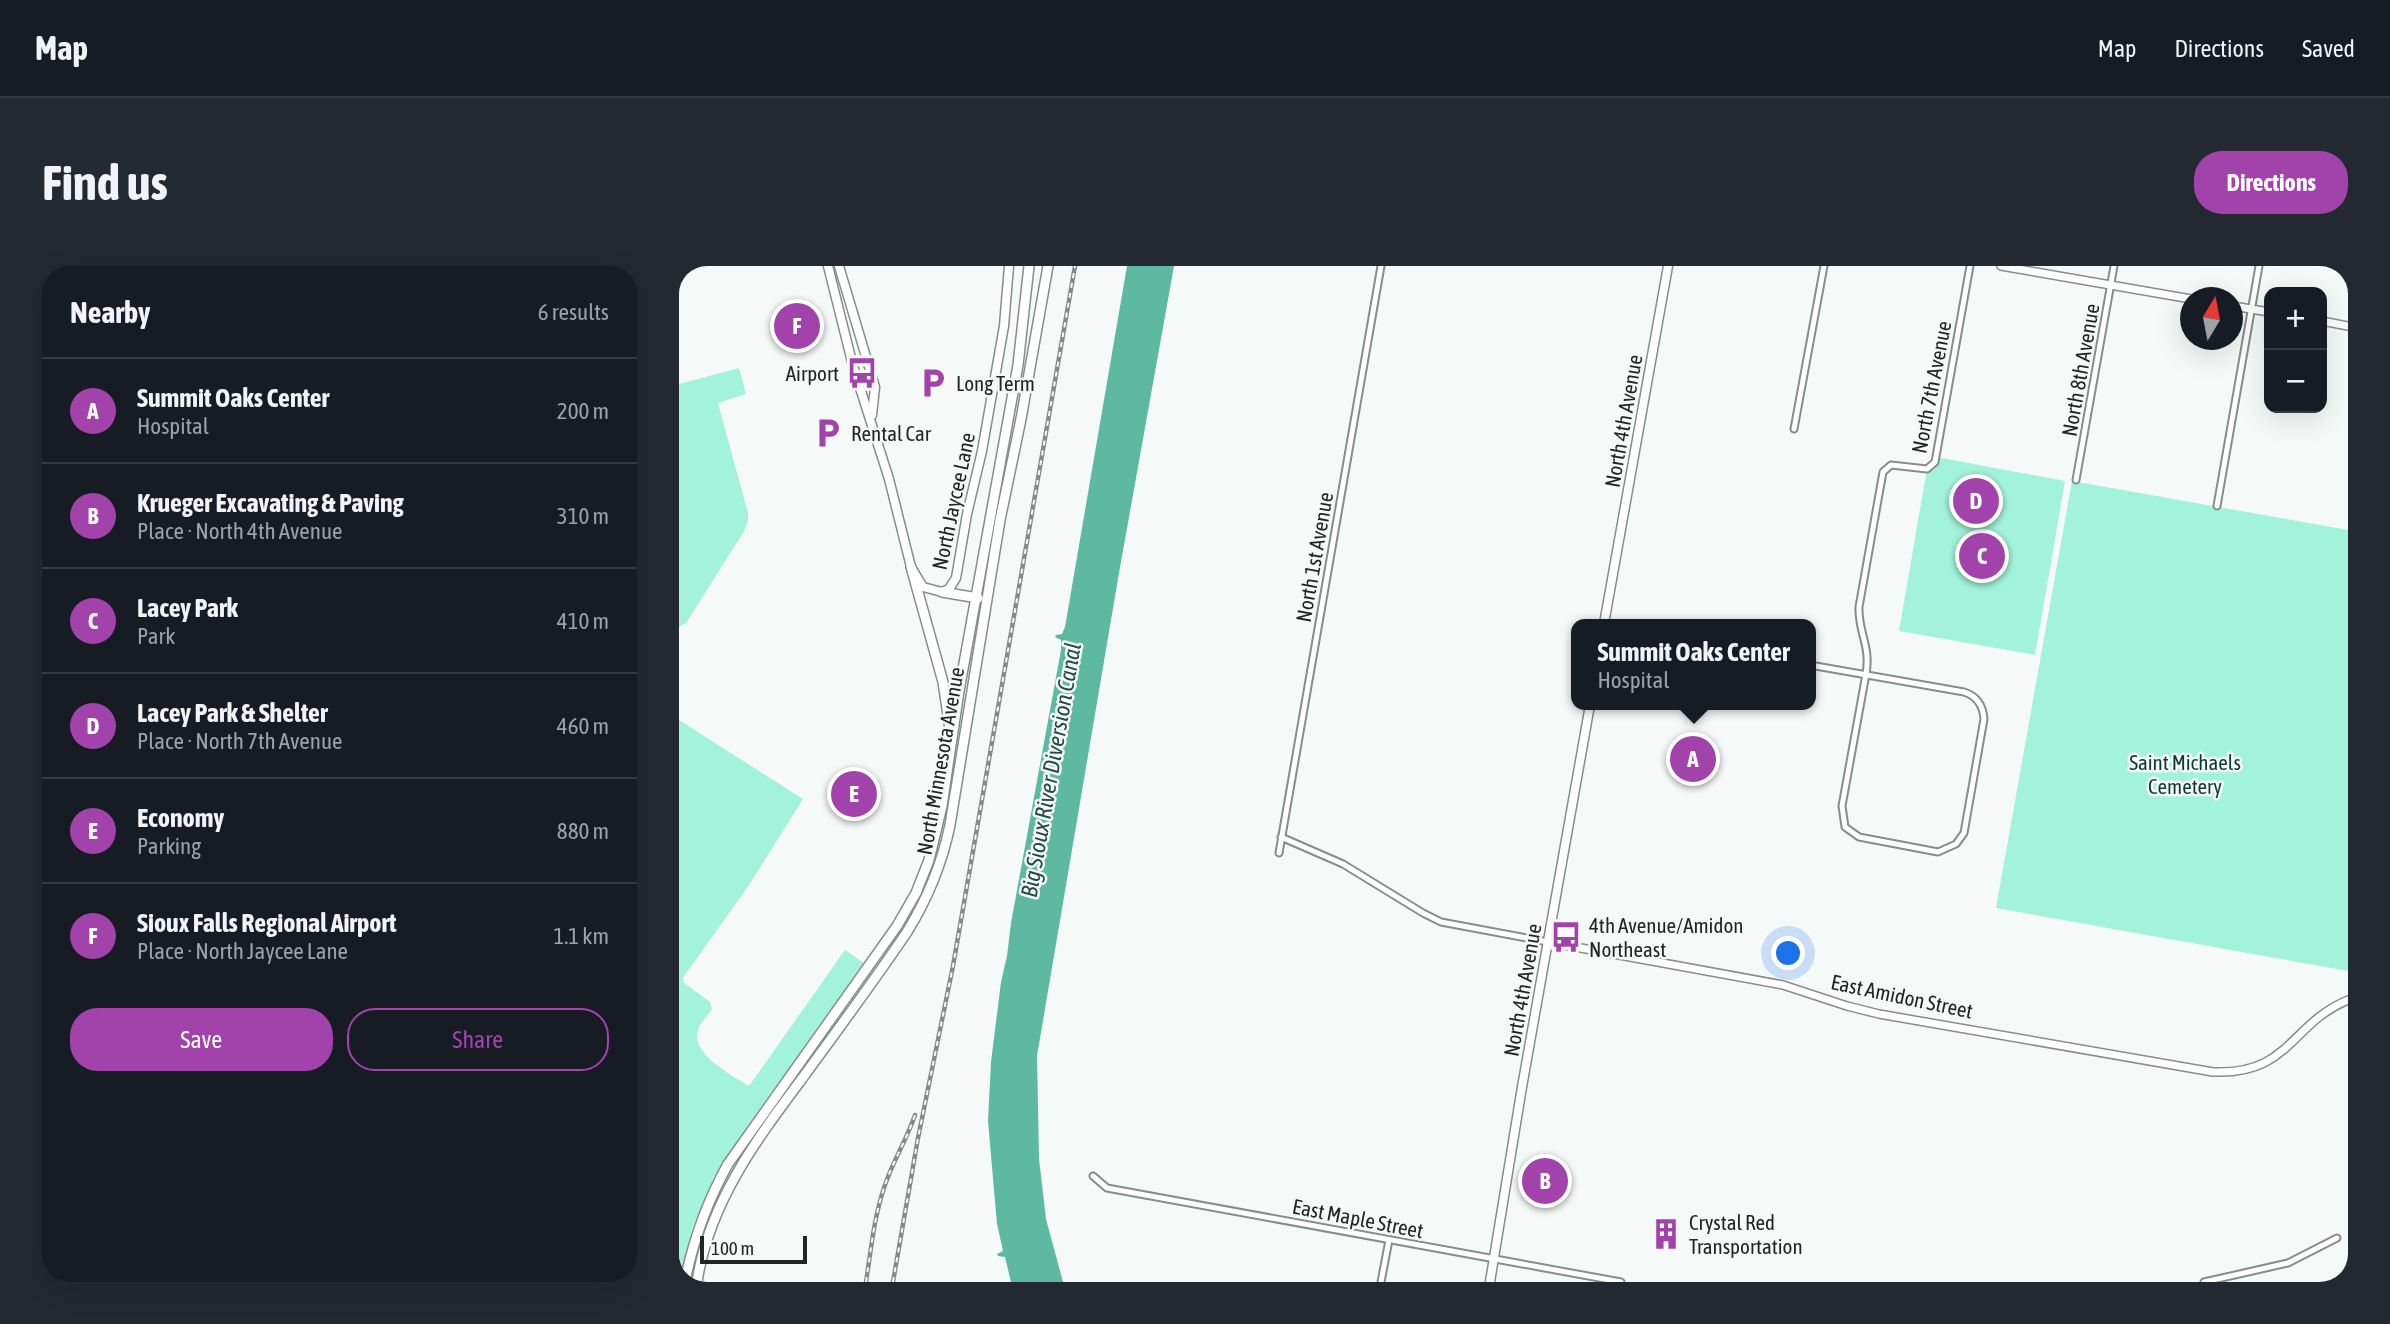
<!DOCTYPE html>
<meta charset="utf-8">
<style>
body{margin:0;font-family:"Asap Condensed",sans-serif;background:#242831;color:#f1f3f6}
.controls{position:absolute;right:21px;top:21px;display:grid;overflow:hidden;border-radius:14px;box-shadow:0 7px 28px #0002}
.controls button{width:63px;height:63px;display:grid;place-items:center;padding:0;border:0;border-bottom:2px solid #363941;background:#171b24;color:#f1f3f6;font:35px sans-serif}
.compass{position:absolute;left:1501px;top:21px;width:63px;height:63px;border-radius:50%;background:#171b24;box-shadow:0 7px 28px #0002;rotate:10deg}
.scale{position:absolute;left:21px;bottom:18px;width:107px;box-sizing:border-box;padding-left:7px;border:4px solid #232424;border-top:0;font-size:19px;line-height:24px;white-space:nowrap;color:#232424;-webkit-text-stroke:5px #f5f9f8;paint-order:stroke}
.you{position:absolute;left:1110px;top:688px;width:24px;height:24px;margin:-18px;border:5px solid #fff;border-radius:50%;background:#1a73e8;box-shadow:0 0 0 10px #1a73e833}
.badge{display:grid;place-items:center;width:46px;height:46px;border-radius:50%;background:#a243ac;color:#fff;font-size:23px;font-weight:700}
.pin{position:absolute;translate:-50% -50%;border:4px solid #fff;box-shadow:0 2px 7px #0006}
.popup{position:absolute;left:892px;top:353px;width:245px;height:91px;box-sizing:border-box;display:grid;place-content:center;border-radius:14px;background:#171b24;filter:drop-shadow(0 2px 5px #0005);font-size:23px;white-space:nowrap;color:#9ea1a6}
.popup b{font-size:26px;color:#f1f3f6}
.popup::after{content:'';position:absolute;left:50%;top:100%;margin-left:-14px;border:14px solid transparent;border-top-color:#171b24}
.list{margin:0;padding:0;list-style:none}
h2{display:flex;justify-content:space-between;align-items:center;height:91px;margin:0;padding:0 28px;font-size:30px}
h2 small{font-size:23px;font-weight:400;color:#9ea1a6}
.list li{display:grid;grid-template-columns:46px 1fr auto;gap:21px;align-items:center;box-sizing:border-box;height:105px;padding:0 28px;border-top:2px solid #363941}
.list b{display:block;font-size:26px;white-space:nowrap}
.list p{margin:0;font-size:23px;white-space:nowrap;color:#9ea1a6}
.list em{font-size:23px;font-style:normal;color:#9ea1a6}
.actions{display:flex;gap:14px;padding:21px 28px}
.actions a{flex:1;padding:16px 0;border:2px solid #a243ac;border-radius:28px;text-align:center;font-size:24px;color:#a243ac}
.actions .main{background:#a243ac;color:#fff}
.map{position:relative;flex:none;width:1669px;height:1016px;overflow:hidden;border-radius:28px}
header{display:flex;align-items:center;gap:42px;box-sizing:border-box;height:98px;padding:0 35px;background:#171b24;border-bottom:2px solid #363941}
header strong{font-size:33px}
nav{display:flex;gap:38px;margin-inline-start:auto;font-size:24px}
.intro{display:flex;align-items:center;justify-content:space-between;box-sizing:border-box;height:168px;padding:0 42px}
h1{margin:0;font-size:49px}
.button{padding:18px 32px;border-radius:28px;background:#a243ac;color:#fff;font-size:24px;font-weight:700}
main{display:flex;gap:42px;padding:0 42px}
aside{flex:1;background:#171b24;border-radius:28px;box-shadow:0 7px 28px #0002}
.map>svg:first-child{display:block}
.green{fill:#a3f3db}
.water{fill:#5db9a0}
.lines{fill:none;stroke-linecap:round;stroke-linejoin:round}
.minor-casing{stroke:#888c8b;stroke-width:9}
.tertiary-casing{stroke:#888c8b;stroke-width:10}
.secondary-casing{stroke:#888c8b;stroke-width:11}
.primary-casing{stroke:#888c8b;stroke-width:12}
.minor{stroke:#fff;stroke-width:5}
.tertiary{stroke:#fff;stroke-width:7}
.secondary{stroke:#fff;stroke-width:8}
.primary{stroke:#fff;stroke-width:9}
.rail-casing{stroke:#888a8a;stroke-width:4.5}
.rail{stroke:#f5f9f8;stroke-width:2;stroke-dasharray:5;stroke-linecap:butt}
.labels{text-anchor:middle;dominant-baseline:central;stroke-width:5;stroke-linejoin:round;paint-order:stroke}
.street-label{font-size:21px;fill:#232424;stroke:#f5f9f8}
.poi-label{font-size:21px;fill:#232424;stroke:#f5f9f8;text-anchor:start}
.park-label{font-size:21px;fill:#0e392f;stroke:#f5f9f8}
.water-label{font-size:23px;font-style:italic;fill:#224b40;stroke:#f5f9f8}
</style>
<header>
<strong>Map</strong>
<nav><a>Map</a><a>Directions</a><a>Saved</a></nav>
</header>
<div class="intro"><h1>Find us</h1><a class="button">Directions</a></div>
<main>
<aside>
<h2>Nearby<small>6 results</small></h2>
<ul class="list">
<li><span class="badge">A</span><div><b>Summit Oaks Center</b><p>Hospital</p></div><em>200 m</em></li>
<li><span class="badge">B</span><div><b>Krueger Excavating &amp; Paving</b><p>Place · North 4th Avenue</p></div><em>310 m</em></li>
<li><span class="badge">C</span><div><b>Lacey Park</b><p>Park</p></div><em>410 m</em></li>
<li><span class="badge">D</span><div><b>Lacey Park &amp; Shelter</b><p>Place · North 7th Avenue</p></div><em>460 m</em></li>
<li><span class="badge">E</span><div><b>Economy</b><p>Parking</p></div><em>880 m</em></li>
<li><span class="badge">F</span><div><b>Sioux Falls Regional Airport</b><p>Place · North Jaycee Lane</p></div><em>1.1 km</em></li>
</ul>
<div class="actions"><a class="main">Save</a><a>Share</a></div>
</aside>
<div class="map">
<svg width="1669" height="1016" viewBox="0 0 1669 1016">
<rect width="100%" height="100%" fill="#f5f9f8"/>
<g class="green">
<path d="M60,102l7,26 -28,9 30,110v8l-5,12 -57,90 -7,4v-243z"/>
<path d="M1257,191l129,24 -30,174 -136,-24 28,-162z"/>
<path d="M1393,215l276,49v441l-352,-63z"/>
<path d="M0,454l124,79 -56,89 -63,88 -1,6 27,20 2,7c-4,6 -10,12 -13,18 -12,25 32,48 50,59l96,-136 19,13 -150,214 -22,52 -13,53z"/>
</g>
<path class="water" d="M448,0h47l-55,307 -82,483 2,103 7,60 17,63h-52l-6,-25 -7,-1 -1,-2 6,-3 -6,-27 -9,-103 3,-59 10,-80 6,-26 4,-33 50,-273v-10l-6,-3 1,-2 6,-1 3,-7z"/>
<g class="lines">
<defs>
<g id="minor">
<path d="M1115,163l30,-163"/>
<path d="M1397,214l38,-214"/>
<path d="M1538,240l42,-240"/>
<path d="M1131,399l154,27c13,4 19,14 20,27l-20,114 -8,11 -18,8 -79,-15 -14,-10 -3,-21 24,-132c5,-29 -8,-41 -7,-67l24,-135 8,-7 36,4 8,-7 35,-196"/>
<path d="M602,571l62,27 80,49 18,9 107,20"/>
<path d="M600,587l102,-587"/>
<path d="M414,910l14,12 514,94"/>
<path d="M702,1016l8,-42"/>
<path d="M1525,1016l84,-19 49,-25"/>
</g>
<g id="tertiary">
<path d="M1322,0l190,33"/>
<path d="M1554,40l36,6"/>
<path d="M1643,55l26,5"/>
<path d="M869,676l235,43 64,21 32,8 334,58c77,3 77,-48 135,-72"/>
</g>
<g id="secondary">
<path d="M149,0l25,100 36,113 22,88 12,20 19,5 7,-3 7,-11 11,-64 15,-63 22,-125 5,-60"/>
<path d="M160,0l36,121 -3,28"/>
<path d="M925,358l64,-358"/>
<path d="M811,1016l32,-195 68,-382"/>
</g>
<g id="primary">
<path d="M232,301l32,115 7,47"/>
<path d="M263,326l36,6"/>
<path d="M6,1016c8,-42 22,-80 43,-118l169,-238 19,-33 13,-33 13,-54 17,-115 59,-326 11,-99"/>
<path d="M18,1016c12,-80 60,-143 107,-206 35,-48 70,-95 103,-144 21,-34 35,-68 43,-107l50,-305 21,-101 27,-153"/>
</g>
</defs>
<use href="#minor" class="minor-casing"/>
<use href="#tertiary" class="tertiary-casing"/>
<use href="#secondary" class="secondary-casing"/>
<use href="#primary" class="primary-casing"/>
<use href="#minor" class="minor"/>
<use href="#tertiary" class="tertiary"/>
<use href="#secondary" class="secondary"/>
<use href="#primary" class="primary"/>
<defs>
<g id="rail">
<path d="M187,1016c5,-32 8,-66 19,-97 8,-24 22,-46 30,-70"/>
<path d="M214,1016l25,-144 35,-172 122,-700"/>
</g>
</defs>
<use href="#rail" class="rail-casing"/>
<use href="#rail" class="rail"/>
</g>
<defs>
<symbol id="bus-bare" viewBox="-9 -9 18 18"><path d="M-5-6H5V4H4V6H2V4H-2V6H-4V4H-5ZM-3.5-4V0h7V-4ZM-3.5 1.2v1.5H-2V1.2ZM2 1.2v1.5H3.5V1.2Z" fill="#a243ac" stroke="#f5f9f8" stroke-width="2.5" paint-order="stroke"/></symbol>
<symbol id="parking-bare" viewBox="-9 -9 18 18"><path d="M-3.5-5.5H1a3.5 3.5 0 0 1 0 7H-1V5.5H-3.5ZM-1-3.4V-.6H.8a1.4 1.4 0 0 0 0-2.8Z" fill="#a243ac" stroke="#f5f9f8" stroke-width="2.5" paint-order="stroke"/></symbol>
<symbol id="building-bare" viewBox="-9 -9 18 18"><path d="M-4-6H4V6H1V3H-1V6H-4ZM-2.5-4.3h1.7v1.8h-1.7ZM.8-4.3h1.7v1.8H.8ZM-2.5-1h1.7V.8h-1.7ZM.8-1h1.7V.8H.8Z" fill="#a243ac" stroke="#f5f9f8" stroke-width="2.5" paint-order="stroke"/></symbol>
</defs>
<g fill-rule="evenodd">
<use href="#bus-bare" x="161" y="85" width="44" height="44"/>
<use href="#parking-bare" x="232" y="95" width="44" height="44"/>
<use href="#parking-bare" x="127" y="145" width="44" height="44"/>
<use href="#bus-bare" x="865" y="649" width="44" height="44"/>
<use href="#building-bare" x="965" y="946" width="44" height="44"/>
</g>
<g class="labels">
<g class="street-label">
<text transform="translate(1401 104) rotate(-80)">North 8th Avenue</text>
<text transform="translate(1252 121) rotate(-79)">North 7th Avenue</text>
<text transform="translate(944 155) rotate(-80)">North 4th Avenue</text>
<text transform="translate(274 235) rotate(-78)">North Jaycee Lane</text>
<text transform="translate(635 291) rotate(-80)">North 1st Avenue</text>
<text transform="translate(261 495) rotate(-80)">North Minnesota Avenue</text>
<text transform="translate(843 724) rotate(-80)">North 4th Avenue</text>
<text transform="translate(1223 730) rotate(12)">East Amidon Street</text>
<text transform="translate(679 952) rotate(11)">East Maple Street</text>
</g>
<g class="poi-label">
<text x="160" y="107" text-anchor="end">Airport</text>
<text x="277" y="117">Long Term</text>
<text x="172" y="167">Rental Car</text>
<text x="910" y="659">4th Avenue/Amidon<tspan x="910" dy="24">Northeast</tspan></text>
<text x="1010" y="956">Crystal Red<tspan x="1010" dy="24">Transportation</tspan></text>
</g>
<g class="park-label">
<text x="1506" y="496">Saint Michaels<tspan x="1506" dy="24">Cemetery</tspan></text>
</g>
<g class="water-label">
<text transform="translate(372 504) rotate(-80)">Big Sioux River Diversion Canal</text>
</g>
</g>
</svg>
<div class="controls">
<button>+</button>
<button>−</button>
</div>
<svg class="compass" viewBox="-18 -18 36 36"><path d="M0-13l5 13h-10z" fill="#e53935"/><path d="M0 13l5-13h-10z" fill="#9ea1a6"/></svg>
<div class="scale">100 m</div>
<div class="you"></div>
<div class="pin badge" style="left:1014px;top:493px">A</div>
<div class="popup"><b>Summit Oaks Center</b>Hospital</div>
<div class="pin badge" style="left:866px;top:915px">B</div>
<div class="pin badge" style="left:1303px;top:290px">C</div>
<div class="pin badge" style="left:1297px;top:235px">D</div>
<div class="pin badge" style="left:175px;top:528px">E</div>
<div class="pin badge" style="left:118px;top:60px">F</div>
</div>
</main>
